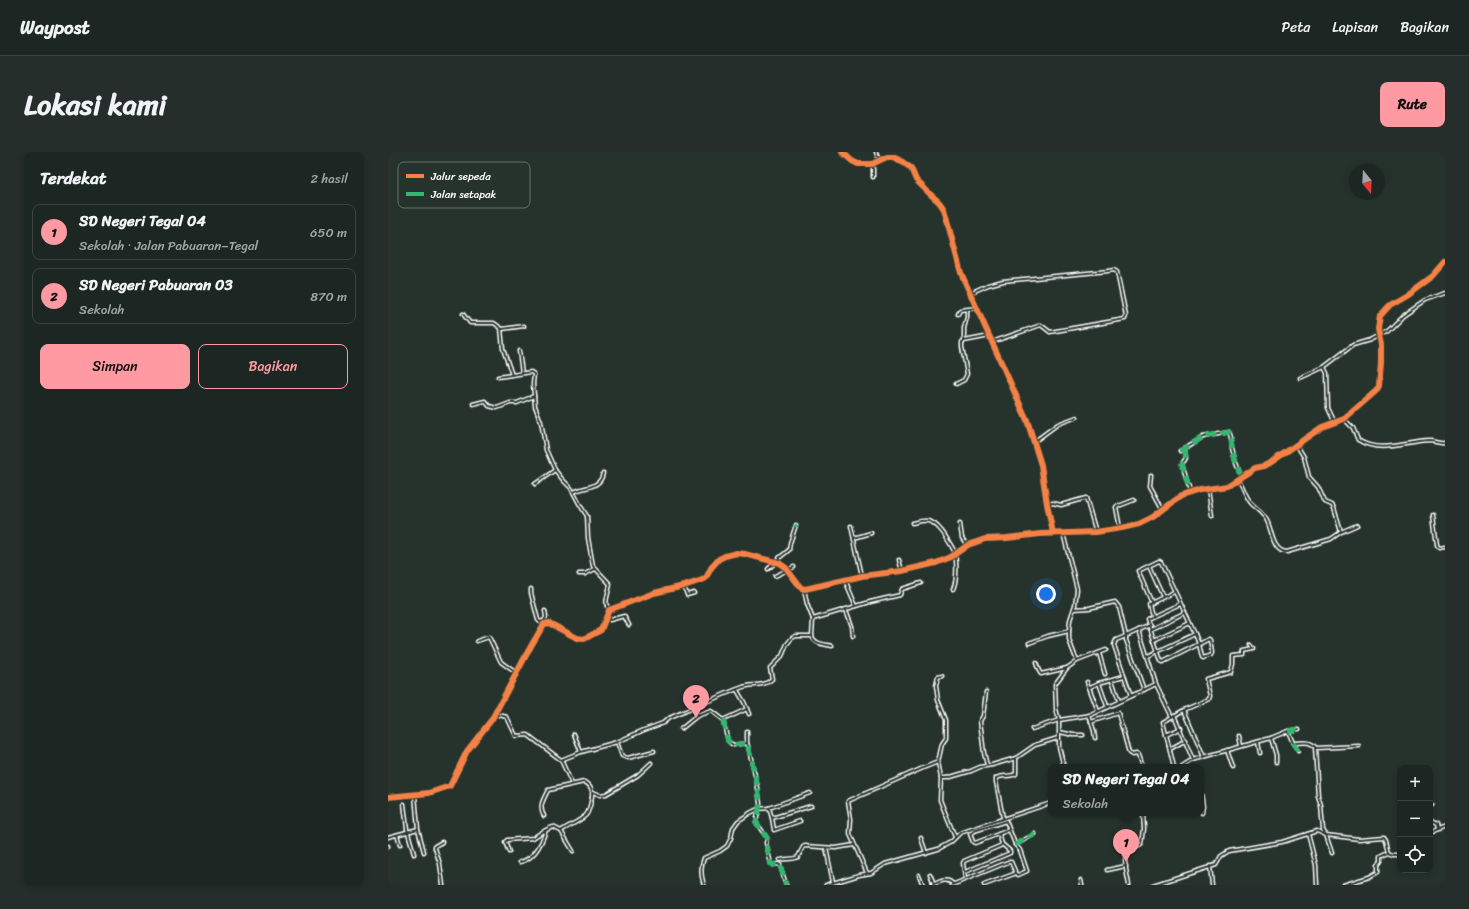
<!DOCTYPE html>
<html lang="id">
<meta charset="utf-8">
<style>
body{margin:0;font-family:Sriracha,sans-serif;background:#252e2a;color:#f1f3f6}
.controls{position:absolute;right:12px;bottom:12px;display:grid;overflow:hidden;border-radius:8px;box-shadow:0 2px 6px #0003}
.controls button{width:36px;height:36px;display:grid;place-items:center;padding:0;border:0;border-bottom:1px solid #3a4340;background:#1c2622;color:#f1f3f6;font:20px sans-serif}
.compass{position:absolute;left:961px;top:12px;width:36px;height:36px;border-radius:50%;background:#1c2622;box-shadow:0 2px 6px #0003;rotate:162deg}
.you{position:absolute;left:658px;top:442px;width:14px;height:14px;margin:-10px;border:3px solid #fff;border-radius:50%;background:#1a73e8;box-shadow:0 0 0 6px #1a73e833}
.badge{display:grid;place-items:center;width:26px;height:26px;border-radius:50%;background:#ff9aa2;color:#111;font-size:13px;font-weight:700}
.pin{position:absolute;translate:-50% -33px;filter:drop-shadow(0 1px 2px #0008)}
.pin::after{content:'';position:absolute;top:21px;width:14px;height:12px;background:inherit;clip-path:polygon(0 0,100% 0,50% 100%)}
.popup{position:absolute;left:660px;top:612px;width:156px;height:52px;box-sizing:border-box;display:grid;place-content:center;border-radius:8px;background:#1c2622;filter:drop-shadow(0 1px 3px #0005);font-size:13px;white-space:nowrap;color:#a0a5a5}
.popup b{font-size:15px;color:#f1f3f6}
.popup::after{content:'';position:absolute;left:50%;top:100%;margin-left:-8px;border:8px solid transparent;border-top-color:#1c2622}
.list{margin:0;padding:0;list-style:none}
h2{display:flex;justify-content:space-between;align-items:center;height:52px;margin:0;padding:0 16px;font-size:17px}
h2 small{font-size:13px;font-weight:400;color:#a0a5a5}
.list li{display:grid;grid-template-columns:26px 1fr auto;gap:12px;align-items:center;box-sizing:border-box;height:56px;margin:0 8px 8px;padding:0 8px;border:1px solid #3a4340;border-radius:8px}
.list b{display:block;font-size:15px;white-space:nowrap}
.list p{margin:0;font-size:13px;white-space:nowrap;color:#a0a5a5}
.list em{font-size:13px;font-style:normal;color:#a0a5a5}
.actions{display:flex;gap:8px;padding:12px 16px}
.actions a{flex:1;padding:9px 0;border:1px solid #ff9aa2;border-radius:8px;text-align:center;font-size:14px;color:#ff9aa2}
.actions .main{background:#ff9aa2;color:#111}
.icon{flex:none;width:22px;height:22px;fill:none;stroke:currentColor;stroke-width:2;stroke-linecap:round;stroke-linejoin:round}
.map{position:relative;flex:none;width:1057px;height:733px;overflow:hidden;border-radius:8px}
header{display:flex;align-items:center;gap:24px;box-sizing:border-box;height:56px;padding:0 20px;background:#1c2622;border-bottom:1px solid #3a4340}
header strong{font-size:19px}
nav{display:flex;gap:22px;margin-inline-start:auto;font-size:14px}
.intro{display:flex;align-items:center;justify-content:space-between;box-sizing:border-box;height:96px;padding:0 24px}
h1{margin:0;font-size:28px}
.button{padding:10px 18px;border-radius:8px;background:#ff9aa2;color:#111;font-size:14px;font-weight:700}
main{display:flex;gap:24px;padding:0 24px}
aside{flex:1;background:#1c2622;border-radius:8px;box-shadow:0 2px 6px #0003}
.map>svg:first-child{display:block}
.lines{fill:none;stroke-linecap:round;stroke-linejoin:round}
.minor-casing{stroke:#fff;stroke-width:5}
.tertiary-casing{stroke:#fff;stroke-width:6}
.minor{stroke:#26332d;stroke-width:2}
.tertiary{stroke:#26332d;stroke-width:3}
.quiet{stroke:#33b770;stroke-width:5;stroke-dasharray:10 5;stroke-linecap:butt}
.cycleway-casing{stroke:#26332d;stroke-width:8}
.cycleway{stroke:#f48246;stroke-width:6}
.key{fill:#26332d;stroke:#67706c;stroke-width:1}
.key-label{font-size:11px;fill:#fff}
</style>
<header>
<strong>Waypost</strong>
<nav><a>Peta</a><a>Lapisan</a><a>Bagikan</a></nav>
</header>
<div class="intro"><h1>Lokasi kami</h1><a class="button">Rute</a></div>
<main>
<aside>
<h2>Terdekat<small>2 hasil</small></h2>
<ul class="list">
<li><span class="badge">1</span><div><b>SD Negeri Tegal 04</b><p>Sekolah · Jalan Pabuaran–Tegal</p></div><em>650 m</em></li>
<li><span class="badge">2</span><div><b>SD Negeri Pabuaran 03</b><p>Sekolah</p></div><em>870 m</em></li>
</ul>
<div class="actions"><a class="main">Simpan</a><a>Bagikan</a></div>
</aside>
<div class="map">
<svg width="1057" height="733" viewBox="0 0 1057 733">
<rect width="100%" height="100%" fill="#26332d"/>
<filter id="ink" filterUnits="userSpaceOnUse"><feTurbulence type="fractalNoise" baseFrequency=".025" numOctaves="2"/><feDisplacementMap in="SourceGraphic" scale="8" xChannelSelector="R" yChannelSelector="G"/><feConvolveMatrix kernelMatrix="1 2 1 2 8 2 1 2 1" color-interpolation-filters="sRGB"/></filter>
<g filter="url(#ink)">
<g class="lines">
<defs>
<g id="minor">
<path d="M454,0l10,9 6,3h14l15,-7h6l8,4 10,7 5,12 14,14 9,8 5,7 17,64 66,147 14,45 6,39 6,29"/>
<path d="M488,0l3,8"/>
<path d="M485,12v13"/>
<path d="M582,141l18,-8 15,-4 105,-10 6,-1 3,2 9,44 -1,3 -75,13 -9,-7 -49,17"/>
<path d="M75,162l7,9h24l7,5 2,21 9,26 19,-3 3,2 -1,10 2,22 6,16 5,28 9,20 8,10 8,8 9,17 7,11 1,22 5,28 17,18c-1,9 -7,19 -1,26"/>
<path d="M570,162l2,-4 17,-2"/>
<path d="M114,177l22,-3"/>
<path d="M576,189v-13l3,-11v-7"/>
<path d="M131,199l3,22"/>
<path d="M936,215l3,6 1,35 7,15"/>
<path d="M110,225l14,-2"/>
<path d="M912,226l24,-11 29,-22 17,-5 17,-9 16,-16 22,-15 20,-7"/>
<path d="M568,232l8,-4 3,-6 -5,-27v-5l2,-1 26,-5"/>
<path d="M85,252l12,-3 4,5 8,2 13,-5h7l17,-7"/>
<path d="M956,267l9,9 5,12c22,14 48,2 71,1 6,0 10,3 16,2"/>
<path d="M647,289l23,-17 19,-7"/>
<path d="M797,296l1,10 -4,6 8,28"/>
<path d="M792,299l23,-14 26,-5c3,5 2,10 3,16 2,10 5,19 9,28"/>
<path d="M763,323l-1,11 13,24"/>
<path d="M850,327c4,8 7,19 13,25 6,6 14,10 17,19 4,9 5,29 19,29l44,-13 10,-7 -7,-24 -2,-3 -7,-3 -7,-15 -9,-10 -5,-20 -8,-13"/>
<path d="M147,332l20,-14"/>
<path d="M820,337l4,27"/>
<path d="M186,340c9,-6 26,-2 29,-19"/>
<path d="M659,352l6,-1 8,2 25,-7 10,34"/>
<path d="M1045,363l4,30 2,3 6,-1"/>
<path d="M524,371c5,-1 11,-3 16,-2 12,2 22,23 28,33"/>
<path d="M572,372l2,14 5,7"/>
<path d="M463,374l11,50"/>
<path d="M732,376l-4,-21 18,-7"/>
<path d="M953,380l16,-7"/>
<path d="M675,381l14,56 -2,16 -5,15 -1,11v9l8,21 -10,7 -12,16 1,25 3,11v27l5,20"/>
<path d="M466,386l17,-5"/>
<path d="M511,408l3,11"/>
<path d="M386,410l15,-12 1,-7 6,-18"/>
<path d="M761,414l14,31"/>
<path d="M380,417l7,-6"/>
<path d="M191,422h6l10,-5"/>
<path d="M387,424l19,-9"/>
<path d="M457,428l11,26"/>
<path d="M296,434l3,9 7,-2"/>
<path d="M143,437v4l7,27 2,2 4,-1"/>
<path d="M416,437l3,15 6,15"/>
<path d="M565,437c4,-8 4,-26 2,-34"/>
<path d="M764,451l-14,-32 21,-10 2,1 34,72 4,10 3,13 1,1 8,-3 1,-2 -2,-13 -1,-1 -46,23 -2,-1 -14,-42 33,-15"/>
<path d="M686,457l15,-1 26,-6 4,5 7,29 24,-11"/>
<path d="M458,458l6,16 1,10"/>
<path d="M764,464l-3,-12 25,-12"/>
<path d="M218,465l4,3 14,-4 5,9"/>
<path d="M156,469l2,-4 -1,-6"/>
<path d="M763,477l33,-16"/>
<path d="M751,478l17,54 16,33"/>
<path d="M424,484c2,8 12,8 20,10"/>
<path d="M766,488l36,-17"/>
<path d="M89,489l12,-4 12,25 15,11"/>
<path d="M641,491l19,-7 21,-5"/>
<path d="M711,501l6,21"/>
<path d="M760,504l47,-22"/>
<path d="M689,509l29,-11"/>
<path d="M648,511l3,8 2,3 26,-6"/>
<path d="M554,524l-4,1 -2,9 2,14 8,20v18l-4,6 -4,18 3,16h6l24,-7 9,-4 12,-2 24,-7 19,-13 23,-7"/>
<path d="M724,528l7,21"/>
<path d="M699,530l11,29"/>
<path d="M711,531l8,23"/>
<path d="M702,535l9,-4 25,-7"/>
<path d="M349,538l7,12 5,12"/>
<path d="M598,540l-3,24 -3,5 4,32 3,12"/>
<path d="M743,544l-17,-51 2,-5 10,-4v4l18,50"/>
<path d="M306,556l3,8 14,-5 12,9 24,-11"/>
<path d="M796,558l20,47"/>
<path d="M107,562l12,3 9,19 12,-1 33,25 11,24"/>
<path d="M701,563l5,16 1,7"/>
<path d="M786,563l19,45"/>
<path d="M335,568l5,21 5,4 14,-2 1,3 10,42 2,16 -4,18 11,16 -1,5 5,21 1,1 6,-1 2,1 6,20"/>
<path d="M703,570l27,-9 11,40 3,2 4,-1 2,1 4,12"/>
<path d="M293,577l16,-13"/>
<path d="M644,577l27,-9 32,-5 65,-31"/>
<path d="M900,579l5,12c10,0 17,-3 23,5l43,-2"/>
<path d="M672,580l13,3h10"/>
<path d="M186,582l7,18"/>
<path d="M778,583l15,-7"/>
<path d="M851,584l2,10"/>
<path d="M883,586l5,17v7"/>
<path d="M229,590l5,14 6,2 26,-7"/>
<path d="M870,590l2,11"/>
<path d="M359,591v-11"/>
<path d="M905,591l5,8"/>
<path d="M927,596l3,48 3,9 2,25 3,5 6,18"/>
<path d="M782,597l16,-9"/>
<path d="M839,598l6,18"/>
<path d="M173,608l20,-8 36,-10 27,-12 19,-7 6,-5c25,-10 49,-22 74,-31 10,-3 21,0 29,-8l-2,-11 12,-12 5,-12 5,-6 4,-2h16l1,-17 57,-17 30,-7 2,-6 19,-6"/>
<path d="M786,615l-11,-45 21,-12 25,-11 1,-3 -4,-17 25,-7 2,-8v-8l11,-1v-4l10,-2 -3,-4"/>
<path d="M794,615l11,-7 78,-22 17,-7 11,-2"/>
<path d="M553,626l-1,22 15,37"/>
<path d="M205,640l7,3 6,-1 32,-19 13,-12"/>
<path d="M813,641l2,13 -1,7"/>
<path d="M27,643l3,34 6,23"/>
<path d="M16,652l3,25 7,25"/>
<path d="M1042,654l2,-1"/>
<path d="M381,656l3,10 39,-12"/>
<path d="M384,666l2,12 26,-9"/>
<path d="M615,666l-7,-36v-4c6,-3 14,-1 20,-4v-16"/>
<path d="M1042,670l6,3 1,5"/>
<path d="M621,678l-34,13 -2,-1 -3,-8 4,-3 32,-10 9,23 5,6 7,21 -9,4 -3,-2"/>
<path d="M173,679l12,20"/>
<path d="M1042,681l15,-6"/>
<path d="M920,682l8,31 1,20"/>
<path d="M9,683l3,10"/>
<path d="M0,685l30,-8"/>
<path d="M533,686l5,15"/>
<path d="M54,690l-7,4v2l5,16 3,21"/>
<path d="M627,693l20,-11"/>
<path d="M0,694v1"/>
<path d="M438,696l7,34"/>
<path d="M121,700l-4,-10 2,-2 26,-2 9,-6 11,-5 8,4c8,-6 18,-9 25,-16 3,-3 7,-19 6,-24 -1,-4 -4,-8 -8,-9l-36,8c-4,9 -10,16 -4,26"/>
<path d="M392,708c6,-2 12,0 18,-3l5,-10 2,-1 31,2 18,-3"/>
<path d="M132,710c14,-3 22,-19 26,-32"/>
<path d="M822,714l2,19"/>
<path d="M719,718l19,-4"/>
<path d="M577,720l45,-19v-2l-8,-7"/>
<path d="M479,721l-17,-39 1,-15 -3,-18 75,-33 15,-6"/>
<path d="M542,722l4,10"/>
<path d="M531,723l4,10"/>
<path d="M577,727l-2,-16 1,-2 36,-15 2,-2 -3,-10"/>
<path d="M693,728l1,5"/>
<path d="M316,733c-3,-10 -4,-17 0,-27l16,-7 7,-5 4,-8 2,-10 5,-7 12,-8 8,-4 11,-1 41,-15"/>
<path d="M438,733l33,-10 12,-2 14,-9 53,-15 13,-7 9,-9 91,-30"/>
<path d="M544,733c7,-3 15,-8 21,-1"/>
<path d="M564,733l56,-23h3l4,9 -1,3 -30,11"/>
<path d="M741,733c-1,-7 -7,-28 -2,-33 3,-4 11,-4 15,-8l2,-15 -1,-16"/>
<path d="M765,733l63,-20 5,-9 8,-5 53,-9 35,-11 9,4 33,4 25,-2 2,3 3,12"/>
<path d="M955,733l26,-8 9,-5v-7l3,-4v-5l8,-4 5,2h6"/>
</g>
<path id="tertiary" d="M0,645l41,-4 21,-7 17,-35 25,-32 39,-73 13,-22 5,-1 28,15 7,1 17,-9 8,-20 45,-17 30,-7 18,-6 4,-2 5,-10 8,-9 6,-3 12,-3 8,1 34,9 7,5 15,20 4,1 57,-13 40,-5 34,-8 15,-6 17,-12 17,-6 22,-1 33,-4 56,-2 26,-4 17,-4 14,-7 28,-21 19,-6 27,-4 28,-18 9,-2 6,-3 52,-36 22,-8 32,-28 3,-5 2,-23v-18l-3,-16 2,-13 10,-11 17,-10 26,-19 12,-14"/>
</defs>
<use href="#minor" class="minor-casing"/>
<use href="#tertiary" class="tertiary-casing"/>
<use href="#minor" class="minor"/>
<use href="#tertiary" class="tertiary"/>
<g class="quiet">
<path d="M797,296l1,10 -4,6 8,28"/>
<path d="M792,299l23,-14 26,-5c3,5 2,10 3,16 2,10 5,19 9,28"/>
<path d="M408,375v-2"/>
<path d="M335,568l5,21 5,4 14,-2 1,3 10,42 2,16 -4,18 11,16 -1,5 5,21 1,1 6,-1 2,1 6,20"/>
<path d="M900,579l11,-2"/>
<path d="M905,591l5,8"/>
<path d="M627,693l20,-11"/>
</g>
<defs>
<g id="cycleway">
<path d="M454,0l10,9 6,3h14l15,-7h6l8,4 10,7 5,12 14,14 9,8 5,7 17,64 66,147 14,45 6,39 6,29"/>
<path d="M0,645l41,-4 21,-7 17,-35 25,-32 39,-73 13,-22 5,-1 28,15 7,1 17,-9 8,-20 45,-17 30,-7 18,-6 4,-2 5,-10 8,-9 6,-3 12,-3 8,1 34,9 7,5 15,20 4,1 57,-13 40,-5 34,-8 15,-6 17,-12 17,-6 22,-1 33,-4 56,-2 26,-4 17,-4 14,-7 28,-21 19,-6 27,-4 28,-18 9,-2 6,-3 52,-36 22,-8 32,-28 3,-5 2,-23v-18l-3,-16 2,-13 10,-11 17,-10 26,-19 12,-14"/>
</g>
</defs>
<use href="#cycleway" class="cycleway-casing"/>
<use href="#cycleway" class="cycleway"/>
</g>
</g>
<rect x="10" y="10" width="132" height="46" rx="6" class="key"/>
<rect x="18" y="22" width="18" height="4" fill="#f48246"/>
<rect x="18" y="40" width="18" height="4" fill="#33b770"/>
<g class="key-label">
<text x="43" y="28">Jalur sepeda</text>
<text x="43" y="46">Jalan setapak</text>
</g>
</svg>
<div class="controls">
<button>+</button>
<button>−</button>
<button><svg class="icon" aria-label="locate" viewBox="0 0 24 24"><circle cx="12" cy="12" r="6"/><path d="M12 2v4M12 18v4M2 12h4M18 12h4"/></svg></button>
</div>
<svg class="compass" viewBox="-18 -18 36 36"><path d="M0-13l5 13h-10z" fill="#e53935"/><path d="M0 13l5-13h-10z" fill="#a0a5a5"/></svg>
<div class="you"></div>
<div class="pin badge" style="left:738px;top:710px">1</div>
<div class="popup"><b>SD Negeri Tegal 04</b>Sekolah</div>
<div class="pin badge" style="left:308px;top:566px">2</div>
</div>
</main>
